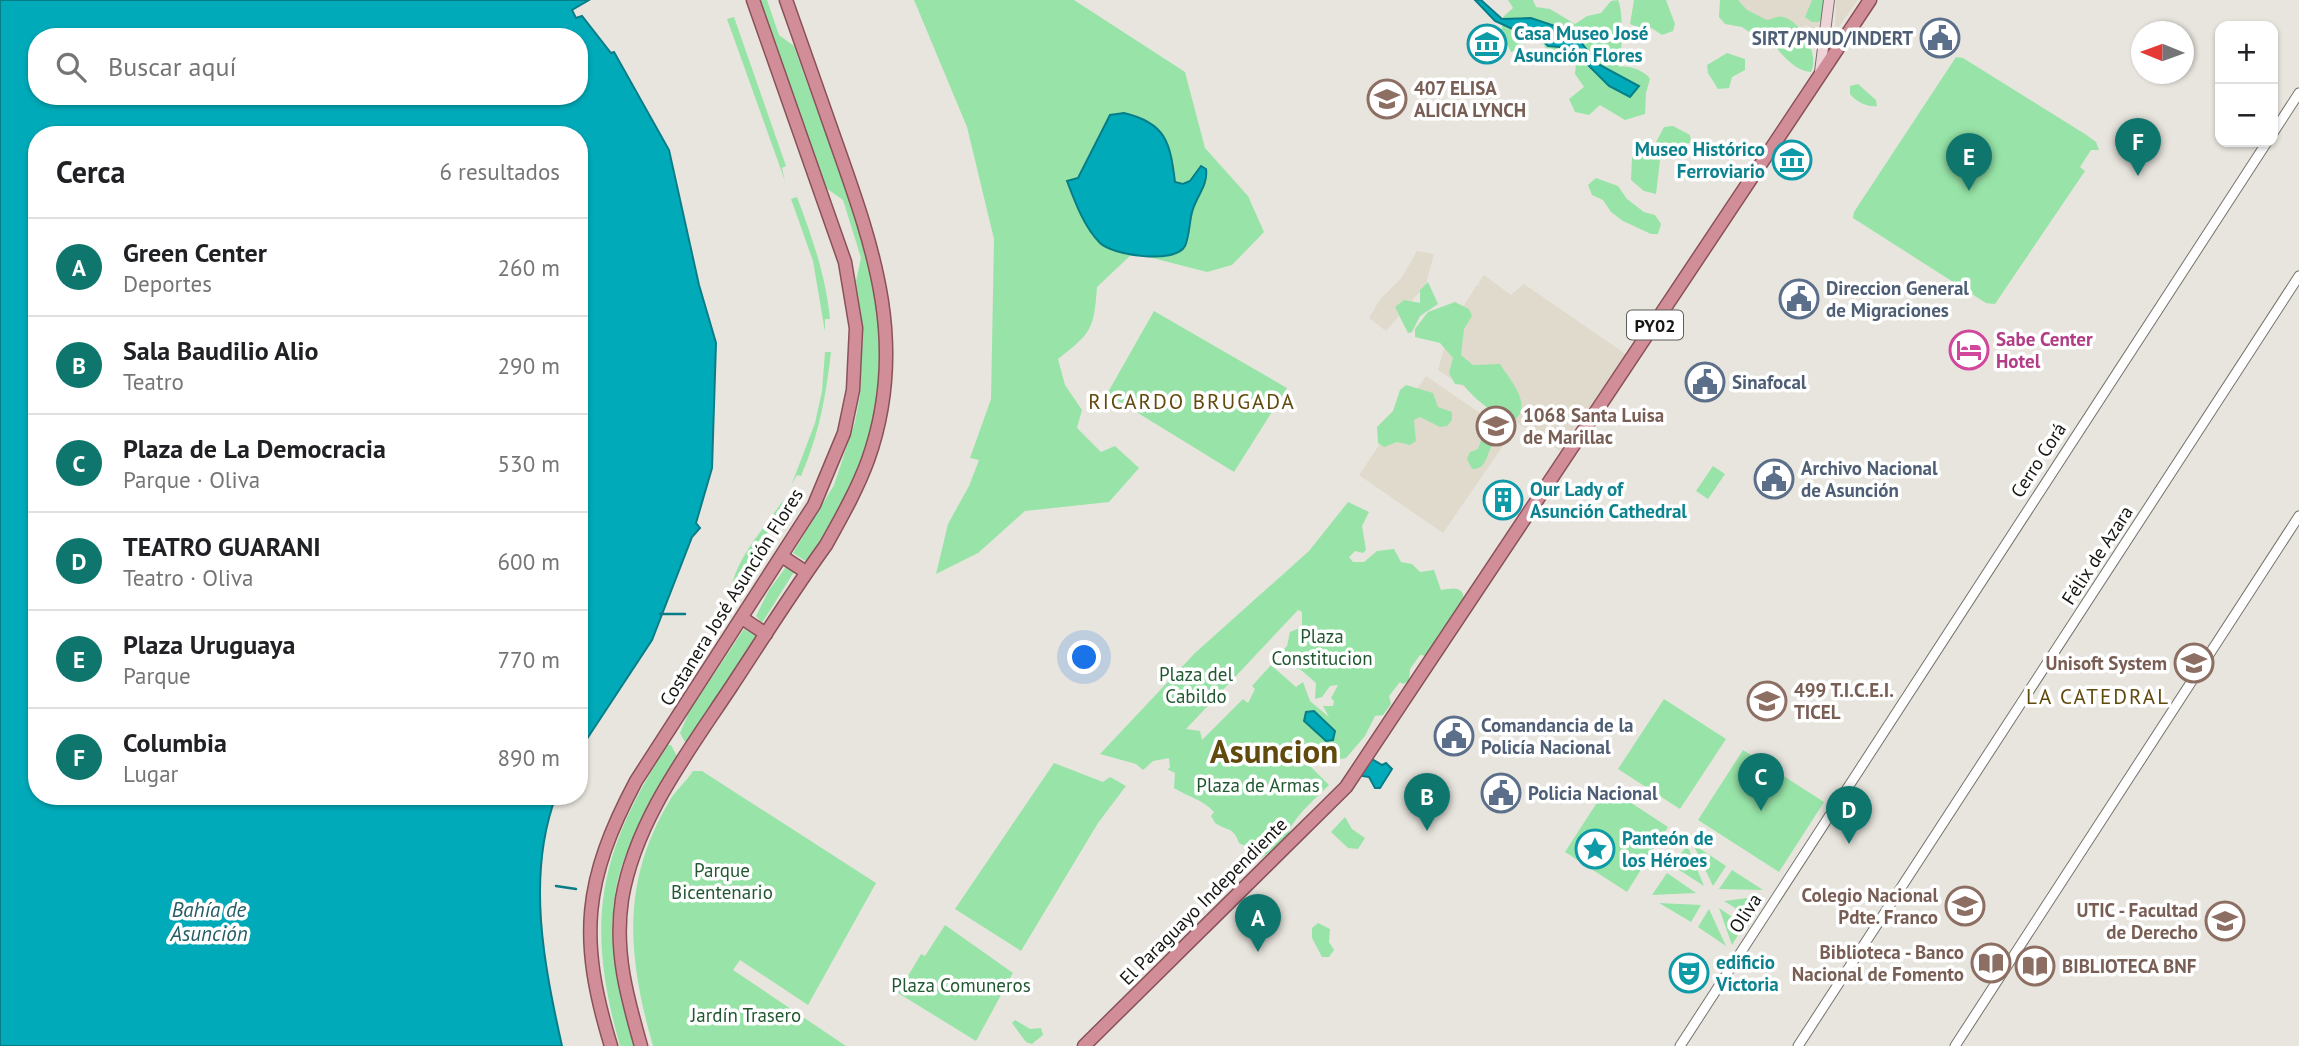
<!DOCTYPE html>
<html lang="es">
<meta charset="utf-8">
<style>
body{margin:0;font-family:"PT Sans",sans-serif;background:#f2f2f2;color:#202124}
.controls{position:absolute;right:21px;top:21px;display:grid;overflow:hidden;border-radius:14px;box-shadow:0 2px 5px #0004}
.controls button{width:63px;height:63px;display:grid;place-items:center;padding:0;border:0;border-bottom:2px solid #e0e0e0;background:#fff;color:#202124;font:35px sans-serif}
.compass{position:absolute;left:2131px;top:21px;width:63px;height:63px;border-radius:50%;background:#fff;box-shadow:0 2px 5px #0004;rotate:271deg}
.you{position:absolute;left:1085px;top:658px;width:24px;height:24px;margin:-18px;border:5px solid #fff;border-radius:50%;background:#1a73e8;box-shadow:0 0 0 10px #1a73e833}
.badge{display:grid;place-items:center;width:46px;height:46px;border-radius:50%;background:#0f766e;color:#fff;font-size:23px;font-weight:700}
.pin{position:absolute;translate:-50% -58px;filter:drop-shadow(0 2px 4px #0008)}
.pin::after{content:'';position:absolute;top:37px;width:24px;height:21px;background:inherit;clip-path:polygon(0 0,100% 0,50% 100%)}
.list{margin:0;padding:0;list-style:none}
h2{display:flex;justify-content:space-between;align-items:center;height:91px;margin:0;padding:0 28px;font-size:30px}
h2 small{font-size:23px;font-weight:400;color:#757577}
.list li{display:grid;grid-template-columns:46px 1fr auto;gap:21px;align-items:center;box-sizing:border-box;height:98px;padding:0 28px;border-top:2px solid #e0e0e0}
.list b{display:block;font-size:26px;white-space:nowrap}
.list p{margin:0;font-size:23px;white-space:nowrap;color:#757577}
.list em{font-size:23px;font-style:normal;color:#757577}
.icon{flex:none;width:38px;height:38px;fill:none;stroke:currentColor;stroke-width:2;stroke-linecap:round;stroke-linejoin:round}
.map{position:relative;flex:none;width:2299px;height:1046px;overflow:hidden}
.search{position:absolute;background:#fff;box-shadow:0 2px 5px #0004;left:28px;top:28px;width:560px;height:77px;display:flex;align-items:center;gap:18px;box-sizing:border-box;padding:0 24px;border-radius:28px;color:#757577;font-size:26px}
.panel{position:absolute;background:#fff;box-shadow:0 2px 5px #0004;left:28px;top:126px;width:560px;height:679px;border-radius:28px}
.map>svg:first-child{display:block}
.built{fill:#e0dacc}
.green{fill:#98e4a8;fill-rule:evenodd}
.water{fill:#00aab9;stroke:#077e87;stroke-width:2;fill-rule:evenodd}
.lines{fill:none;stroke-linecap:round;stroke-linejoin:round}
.stream{stroke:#077e87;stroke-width:2.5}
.tertiary-casing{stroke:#76736d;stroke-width:11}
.secondary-casing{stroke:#76736d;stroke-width:12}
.trunk-casing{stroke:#895159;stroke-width:15}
.tertiary{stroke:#fff;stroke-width:9}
.secondary{stroke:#eed4d9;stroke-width:10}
.trunk{stroke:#d28e98;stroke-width:12}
.labels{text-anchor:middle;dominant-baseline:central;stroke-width:7;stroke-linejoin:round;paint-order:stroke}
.shield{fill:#fff;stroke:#5c5c5a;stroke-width:2}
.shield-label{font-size:18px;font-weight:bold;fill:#161613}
.culture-label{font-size:19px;font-weight:bold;fill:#0d838f;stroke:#fff;text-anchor:start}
.service-label{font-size:19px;font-weight:bold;fill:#4e5e75;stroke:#fff;text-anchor:start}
.education-label{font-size:19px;font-weight:bold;fill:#785e54;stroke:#fff;text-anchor:start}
.hotel-label{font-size:19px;font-weight:bold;fill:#b23c85;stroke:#fff;text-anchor:start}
.street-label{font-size:19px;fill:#161613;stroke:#fff}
.park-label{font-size:19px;fill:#215831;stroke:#fff}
.neighbourhood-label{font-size:21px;letter-spacing:2px;fill:#614a0e;stroke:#fff}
.water-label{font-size:21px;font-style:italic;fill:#265d64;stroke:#fff}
.town-label{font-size:33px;font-weight:bold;fill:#614a0e;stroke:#fff}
</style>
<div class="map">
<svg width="2299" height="1046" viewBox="0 0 2299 1046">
<rect width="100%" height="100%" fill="#e8e5de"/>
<g class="built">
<path d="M1720,0h100l-1,32 -14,-7 -14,21z"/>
<path d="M1836,0h22l-20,28 -3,-2z"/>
<path d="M1417,251l17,3 -8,30 -40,47 -17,-13 10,-17 23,-24z"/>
<path d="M1484,275l27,20 13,-11 103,71 -64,98 -125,-83 12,-43 27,-42 4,1 -3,-2z"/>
<path d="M1426,376l85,58 -68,99 -84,-58z"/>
</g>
<g class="green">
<path d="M759,0h8l12,35 15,11c67,196 147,323 13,516l-14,-9 41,-68 21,-63 5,-27 3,-68 -7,-46 5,-23 -18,-58 -17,-12z"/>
<path d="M914,0h160l111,72 20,76 43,48 16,36 -32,33 -25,7 -74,-19 -36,34c-3,43 -6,46 -39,72l7,26 17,25 -5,18 24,24 14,-6 24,22 -30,34 -84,9 -47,42 -42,21 12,-50 21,-38 10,-26 -9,-2 21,-59 3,-160 -27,-112z"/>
<path d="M1508,0h25l3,7 14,2 25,15 12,-8 14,-3 10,-12 7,-1c5,10 4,40 3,51 0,7 -4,8 -2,16 10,-2 26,4 31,12l-4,14 -1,21 -20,6 -25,-15 -11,10 -14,-3 -6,-13 15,-12 -9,-13 1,-11 7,-10 -4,-15h-7l-6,22 -13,2 -10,-19 -20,-2 -4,9 -8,2 -6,-12 -8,3 -8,-3 3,-7 10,-4 1,-12 10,-9z"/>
<path d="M1634,0h32l9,24 -2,7 -11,4 -15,-10 -7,3 -10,-4z"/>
<path d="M1720,0h18l9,10 20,10c6,-1 10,-5 16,-3 19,5 37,38 28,55 -21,-2 -32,-24 -46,-36l-8,1 -15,-10 -17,-3 -6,-7z"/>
<path d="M1812,0h12v16l-5,6h-7l-7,-5z"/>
<path d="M734,17l52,149 -4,2 3,13 -58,-162z"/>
<path d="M1727,53l18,6v11l-13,7 -3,11 -11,1 -10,-16 -1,-8z"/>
<path d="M1956,57l7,1 122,76 11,8 3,8h-8l-11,17 5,4 -90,133 -9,-1 -133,-85 1,-6z"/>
<path d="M1858,84l18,16 1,6c-9,2 -22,-5 -27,-12v-8z"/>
<path d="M1673,126l17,9 1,7 -31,18 -4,34 -12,-3 -13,-11 1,-23 7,-8 16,-5 9,-17z"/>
<path d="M1596,178l22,8 9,13 17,13 11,3 6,9 -3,10h-7l-28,-13 -12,-9 -8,-12 -11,-5 -4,-10z"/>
<path d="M797,197c15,40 29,79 33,122h-5v13l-12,-71 -22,-62z"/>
<path d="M1428,282l10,22 -18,12 -8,16 -4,1 -13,-26 9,-7 16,3v-13z"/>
<path d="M1455,302l14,7 3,7 -8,13 -3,26 12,10 27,-1c9,15 35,42 13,57l-14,-2c-11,-13 -25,-19 -35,-34l-9,-1 -6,-11 4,-15 -13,-15 -25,-6v-8l13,-17z"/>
<path d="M1154,311l133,77 -53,84 -127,-78z"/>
<path d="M825,352h6c-5,44 -12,83 -30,124l-4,-1 -6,11 24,-63 7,-32z"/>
<path d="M1406,385l27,8 5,14 14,5v8l-5,6 -7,1 -20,-10 -6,3 2,21 -6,4 -13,-3 -13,5 -6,-4 -1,-16 16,-16 7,-21z"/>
<path d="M1490,434l3,10c-7,10 -6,26 -21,25l-5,-10 3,-7 8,-3 5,-14z"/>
<path d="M1713,466l12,8 -17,25 -12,-8z"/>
<path d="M782,502l4,2 -54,82 -1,32c-8,-48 26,-79 51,-116z"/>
<path d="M1348,502l21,10 -7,14 4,24 -3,3 -8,-2 -6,6 4,5h11l13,-11 17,-2 7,13 11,2 8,8 14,-2 7,20c13,-2 24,-5 23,14l-26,31 -2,14 -7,7 -9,-1 -10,14 -1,12 -6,3 -3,-2 -11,14 2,8 -8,11 -8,1 -10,20 -19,22 -21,4 1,-7 -6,-6 -4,5 -8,-1 -10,-15 -4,12 35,35c-14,14 -33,30 -40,46l3,4 -36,27 -3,-12 -14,-7c-5,-16 -12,-12 -24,-20l-4,-7 3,-4c-12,-13 -26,-15 -40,-24l1,-15 -8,-4 3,-1 -1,-10 -16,3 -10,9 -7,-6 -36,-10 95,-101 114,-102zM1298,610l4,2v15l-12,5 -3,14 -5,5 12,12 1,5 6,2 15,13 -1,16 7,-2 8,-11 8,-1 -7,13 3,3 -1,5h-10l6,11 -19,-16 -7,-19 -7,5 -25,-22 -19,21 3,3 -7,14 -5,-4 -41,41 -2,-9 -14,-2z"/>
<path d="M786,567l8,5 -32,51 -6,-7 13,-26z"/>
<path d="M744,629l13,8 -71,107 -6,-11 9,-21z"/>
<path d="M1664,699l62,40 -46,70 -62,-40z"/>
<path d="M668,745h3l7,13c-19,32 -40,64 -53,99 -24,61 -9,129 10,189h-15c-35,-123 -22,-194 48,-301z"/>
<path d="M1743,750l81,52 -45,70 -81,-52z"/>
<path d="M1054,763l49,19 7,-5 16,9 -28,37 -77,128 -66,-42z"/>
<path d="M693,771h9l174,112 -68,122 -68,-45 -7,10 113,76h-193c-25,-88 -33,-163 17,-246 6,-10 16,-18 23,-29z"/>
<path d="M1607,787l61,40 -41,65 -62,-40z"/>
<path d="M1345,817l7,12 13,9 -7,11 -10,-1 -17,-16z"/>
<path d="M1693,844l33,22 -13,20z"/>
<path d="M1687,845l17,41 -31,-20z"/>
<path d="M1732,870l31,20 -44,-1z"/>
<path d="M1667,873l29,20 -44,2z"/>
<path d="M1763,896l-13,21 -26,-16z"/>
<path d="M1659,903l42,2 -10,17z"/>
<path d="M1719,908l25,17 -12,20z"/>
<path d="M1709,909l17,37 -28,-19z"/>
<path d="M1318,923l12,6 -1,13 5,8 -5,7h-7l-10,-19v-10z"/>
<path d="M945,925l68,48 -37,68 -78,-48 23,-39 4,2z"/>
<path d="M1015,1020l15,9 11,-1 2,7 -11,9 -6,-2 -14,-19z"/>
</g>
<g class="water">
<path d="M0,0h589l-17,10 4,8 6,-2 29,37 3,-1 55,98 30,135 17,58 -4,125 -16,55 4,5 -8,9 -40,103 -73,111v-616h-542v661h519c-30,80 -12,169 6,250h-562zM37,37h542v59h-542z"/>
<path d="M1475,0h6l21,19 29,-1 42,14 25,32 41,22 -9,11 -21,-11 -38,-38 -23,-2 -12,-13 -17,-1 -24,-11z"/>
<path d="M1124,113c42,10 46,29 51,69l8,2 7,-3 11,-15 5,3c2,16 -8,25 -13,40 -4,11 -3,26 -8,37 -10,19 -73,9 -85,-3 -16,-16 -25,-41 -33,-62l11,-3 32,-63z"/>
<path d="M1314,711l21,20 -2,9 -7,1 -22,-20 2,-9z"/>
<path d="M1372,759l10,6 4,-2 6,6 -12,19h-5l-6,-11 -7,-1v-4z"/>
</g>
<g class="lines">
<g class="stream">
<path d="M660,614h25"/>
<path d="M556,886l20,3"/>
</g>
<defs>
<g id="tertiary">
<path d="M2273,133l26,-40"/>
<path d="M1680,1046l587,-904"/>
<path d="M1798,1046l501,-770"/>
<path d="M1955,1046l344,-530"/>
</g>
<path id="secondary" d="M1820,72l9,-72"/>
<g id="trunk">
<path d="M783,557l23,15"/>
<path d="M742,618l24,16"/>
<path d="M611,1046c-33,-108 -28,-165 25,-265l178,-276 30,-72 9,-43 3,-62 -11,-66 -92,-262"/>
<path d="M641,1046c-14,-49 -27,-95 -19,-147 13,-78 66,-147 109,-212 31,-47 61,-95 95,-142 15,-27 31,-55 42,-85 40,-113 7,-208 -31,-315 -17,-48 -34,-97 -51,-145"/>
<path d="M1084,1046l262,-259 524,-787"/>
</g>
</defs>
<use href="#tertiary" class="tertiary-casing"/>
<use href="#secondary" class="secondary-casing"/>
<use href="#trunk" class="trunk-casing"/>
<use href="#tertiary" class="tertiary"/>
<use href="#secondary" class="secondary"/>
<use href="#trunk" class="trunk"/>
</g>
<defs>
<symbol id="civic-ring" viewBox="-11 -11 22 22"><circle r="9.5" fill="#fff" stroke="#5c6f8a" stroke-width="1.5"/><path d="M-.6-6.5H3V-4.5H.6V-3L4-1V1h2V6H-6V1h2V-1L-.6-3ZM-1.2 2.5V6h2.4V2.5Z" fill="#5c6f8a"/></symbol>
<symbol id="museum-ring" viewBox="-11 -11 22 22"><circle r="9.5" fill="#fff" stroke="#0f9aa8" stroke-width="1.5"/><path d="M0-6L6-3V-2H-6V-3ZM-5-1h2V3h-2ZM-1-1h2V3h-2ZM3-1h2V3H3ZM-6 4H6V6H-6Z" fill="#0f9aa8"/></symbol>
<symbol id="school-ring" viewBox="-11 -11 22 22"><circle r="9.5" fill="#fff" stroke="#8d6e63" stroke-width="1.5"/><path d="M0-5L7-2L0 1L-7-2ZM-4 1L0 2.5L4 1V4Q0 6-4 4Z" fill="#8d6e63"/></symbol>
<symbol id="hotel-ring" viewBox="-11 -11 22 22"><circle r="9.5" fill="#fff" stroke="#d1479c" stroke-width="1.5"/><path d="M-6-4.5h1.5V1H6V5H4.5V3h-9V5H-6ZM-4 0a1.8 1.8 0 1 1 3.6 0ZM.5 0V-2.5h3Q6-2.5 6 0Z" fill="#d1479c"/></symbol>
<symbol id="building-ring" viewBox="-11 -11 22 22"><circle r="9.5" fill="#fff" stroke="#0f9aa8" stroke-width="1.5"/><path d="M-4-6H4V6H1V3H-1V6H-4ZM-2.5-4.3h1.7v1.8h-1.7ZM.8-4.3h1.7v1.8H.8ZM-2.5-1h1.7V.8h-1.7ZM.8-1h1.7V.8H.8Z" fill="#0f9aa8"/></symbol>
<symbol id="sight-ring" viewBox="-11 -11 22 22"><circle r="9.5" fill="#fff" stroke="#0f9aa8" stroke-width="1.5"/><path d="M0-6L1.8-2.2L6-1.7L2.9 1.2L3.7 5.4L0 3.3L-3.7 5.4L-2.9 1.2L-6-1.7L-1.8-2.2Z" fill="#0f9aa8"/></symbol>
<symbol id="university-ring" viewBox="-11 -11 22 22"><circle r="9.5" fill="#fff" stroke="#8d6e63" stroke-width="1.5"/><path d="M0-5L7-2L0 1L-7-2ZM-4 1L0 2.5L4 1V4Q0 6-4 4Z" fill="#8d6e63"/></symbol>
<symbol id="library-ring" viewBox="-11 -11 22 22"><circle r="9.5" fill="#fff" stroke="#8d6e63" stroke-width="1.5"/><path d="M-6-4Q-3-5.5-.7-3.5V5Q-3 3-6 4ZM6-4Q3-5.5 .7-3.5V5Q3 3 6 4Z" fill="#8d6e63"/></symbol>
<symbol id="theatre-ring" viewBox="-11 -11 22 22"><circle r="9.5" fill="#fff" stroke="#0f9aa8" stroke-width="1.5"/><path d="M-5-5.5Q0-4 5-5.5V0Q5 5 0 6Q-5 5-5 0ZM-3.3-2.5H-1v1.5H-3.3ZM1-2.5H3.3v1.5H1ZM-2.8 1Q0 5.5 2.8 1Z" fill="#0f9aa8"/></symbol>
</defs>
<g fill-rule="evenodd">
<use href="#civic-ring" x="1918" y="16" width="44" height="44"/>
<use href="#museum-ring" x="1465" y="22" width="44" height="44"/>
<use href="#school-ring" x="1365" y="77" width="44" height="44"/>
<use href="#museum-ring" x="1770" y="138" width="44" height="44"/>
<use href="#civic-ring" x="1777" y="277" width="44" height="44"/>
<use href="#hotel-ring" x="1947" y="328" width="44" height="44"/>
<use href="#civic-ring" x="1683" y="360" width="44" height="44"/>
<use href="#school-ring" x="1474" y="404" width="44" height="44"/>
<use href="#civic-ring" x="1752" y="457" width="44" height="44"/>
<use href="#building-ring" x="1481" y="478" width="44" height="44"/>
<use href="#school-ring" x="2172" y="641" width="44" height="44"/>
<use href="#school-ring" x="1745" y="679" width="44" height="44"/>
<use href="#civic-ring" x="1432" y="714" width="44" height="44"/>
<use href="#civic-ring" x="1479" y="771" width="44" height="44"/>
<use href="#sight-ring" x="1573" y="827" width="44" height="44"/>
<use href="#school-ring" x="1943" y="884" width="44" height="44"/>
<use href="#university-ring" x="2203" y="899" width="44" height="44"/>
<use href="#library-ring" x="1969" y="941" width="44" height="44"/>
<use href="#library-ring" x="2013" y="944" width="44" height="44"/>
<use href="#theatre-ring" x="1667" y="951" width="44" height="44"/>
</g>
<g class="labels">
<rect class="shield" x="1627" y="310.5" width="56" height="29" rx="5"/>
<g class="shield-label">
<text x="1655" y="325">PY02</text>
</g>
<g class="culture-label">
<text x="1514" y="33">Casa Museo José<tspan x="1514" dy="22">Asunción Flores</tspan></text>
<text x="1765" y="149" text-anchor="end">Museo Histórico<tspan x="1765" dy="22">Ferroviario</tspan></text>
<text x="1530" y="489">Our Lady of<tspan x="1530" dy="22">Asunción Cathedral</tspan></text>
<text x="1622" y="838">Panteón de<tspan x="1622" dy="22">los Héroes</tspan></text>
<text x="1716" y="962">edificio<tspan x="1716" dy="22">Victoria</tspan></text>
</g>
<g class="service-label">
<text x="1913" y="38" text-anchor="end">SIRT/PNUD/INDERT</text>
<text x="1826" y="288">Direccion General<tspan x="1826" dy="22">de Migraciones</tspan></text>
<text x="1732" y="382">Sinafocal</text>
<text x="1801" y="468">Archivo Nacional<tspan x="1801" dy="22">de Asunción</tspan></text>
<text x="1481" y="725">Comandancia de la<tspan x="1481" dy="22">Policía Nacional</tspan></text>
<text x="1528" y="793">Policia Nacional</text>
</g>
<g class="education-label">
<text x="1414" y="88">407 ELISA<tspan x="1414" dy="22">ALICIA LYNCH</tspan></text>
<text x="1523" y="415">1068 Santa Luisa<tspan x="1523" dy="22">de Marillac</tspan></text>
<text x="2167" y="663" text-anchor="end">Unisoft System</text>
<text x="1794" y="690">499 T.I.C.E.I.<tspan x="1794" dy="22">TICEL</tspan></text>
<text x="1938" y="895" text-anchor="end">Colegio Nacional<tspan x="1938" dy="22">Pdte. Franco</tspan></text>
<text x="2198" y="910" text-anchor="end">UTIC - Facultad<tspan x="2198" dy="22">de Derecho</tspan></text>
<text x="1964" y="952" text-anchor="end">Biblioteca - Banco<tspan x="1964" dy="22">Nacional de Fomento</tspan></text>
<text x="2062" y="966">BIBLIOTECA BNF</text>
</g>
<g class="hotel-label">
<text x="1996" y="339">Sabe Center<tspan x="1996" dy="22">Hotel</tspan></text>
</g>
<g class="street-label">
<text transform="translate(2038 460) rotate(-57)">Cerro Corá</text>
<text transform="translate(2097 555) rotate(-57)">Félix de Azara</text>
<text transform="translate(731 597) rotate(-58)">Costanera José Asunción Flores</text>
<text transform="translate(1203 901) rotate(-45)">El Paraguayo Independiente</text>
<text transform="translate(1745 913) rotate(-57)">Oliva</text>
</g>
<g class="park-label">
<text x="1322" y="636">Plaza<tspan x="1322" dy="22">Constitucion</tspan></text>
<text x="1196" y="674">Plaza del<tspan x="1196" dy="22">Cabildo</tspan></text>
<text x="1258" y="785">Plaza de Armas</text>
<text x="722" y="870">Parque<tspan x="722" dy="22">Bicentenario</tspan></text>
<text x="961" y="985">Plaza Comuneros</text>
<text x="746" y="1015">Jardín Trasero</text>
</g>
<g class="neighbourhood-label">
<text x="1192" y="401">RICARDO BRUGADA</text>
<text x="2098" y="696">LA CATEDRAL</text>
</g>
<g class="water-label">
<text x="209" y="909">Bahía de<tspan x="209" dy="24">Asunción</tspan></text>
</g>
<g class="town-label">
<text x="1274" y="750">Asuncion</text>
</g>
</g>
</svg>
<div class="controls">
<button>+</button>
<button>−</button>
</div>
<svg class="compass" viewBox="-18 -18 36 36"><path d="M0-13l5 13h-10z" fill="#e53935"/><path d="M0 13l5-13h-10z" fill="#757577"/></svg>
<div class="you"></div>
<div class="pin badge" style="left:1258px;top:952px">A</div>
<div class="pin badge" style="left:1427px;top:831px">B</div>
<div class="pin badge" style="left:1761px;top:811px">C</div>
<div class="pin badge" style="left:1849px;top:844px">D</div>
<div class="pin badge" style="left:1969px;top:191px">E</div>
<div class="pin badge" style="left:2138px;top:176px">F</div>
<div class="search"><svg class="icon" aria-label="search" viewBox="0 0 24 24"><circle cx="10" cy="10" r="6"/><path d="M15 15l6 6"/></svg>Buscar aquí</div>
<section class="panel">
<h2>Cerca<small>6 resultados</small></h2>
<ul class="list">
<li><span class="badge">A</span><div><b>Green Center</b><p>Deportes</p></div><em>260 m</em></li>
<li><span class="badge">B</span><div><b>Sala Baudilio Alio</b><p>Teatro</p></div><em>290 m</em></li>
<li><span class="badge">C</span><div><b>Plaza de La Democracia</b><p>Parque · Oliva</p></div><em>530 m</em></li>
<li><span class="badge">D</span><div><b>TEATRO GUARANI</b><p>Teatro · Oliva</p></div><em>600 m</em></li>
<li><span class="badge">E</span><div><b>Plaza Uruguaya</b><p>Parque</p></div><em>770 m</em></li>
<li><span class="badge">F</span><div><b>Columbia</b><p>Lugar</p></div><em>890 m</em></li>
</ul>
</section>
</div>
